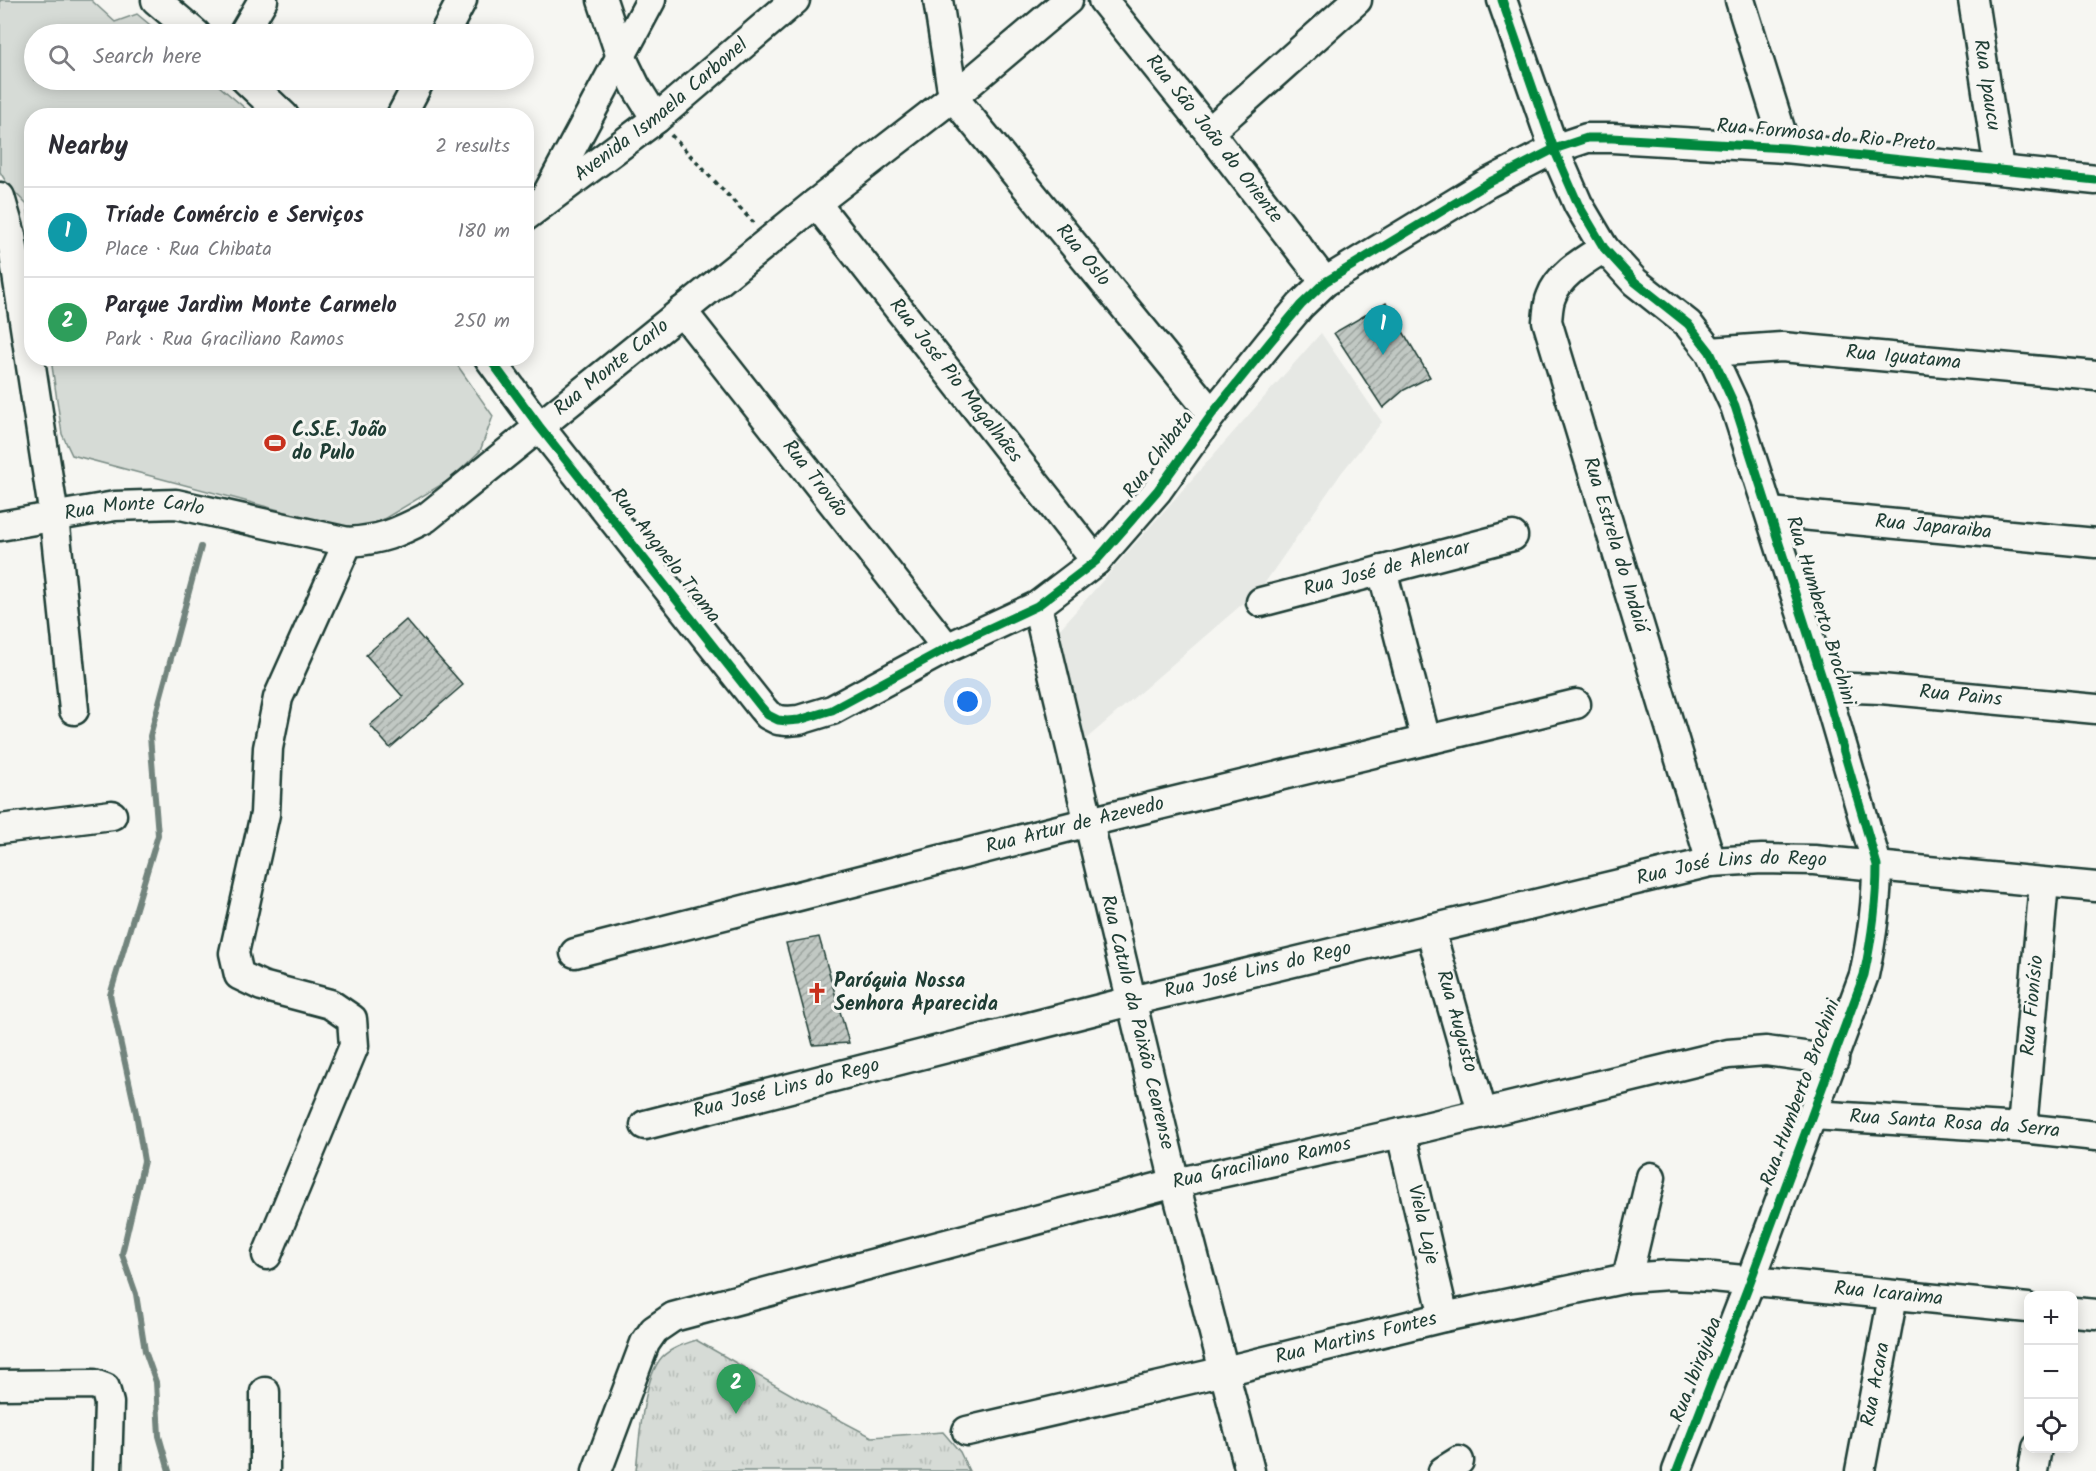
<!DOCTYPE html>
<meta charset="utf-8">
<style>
body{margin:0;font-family:Kalam,sans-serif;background:#f2f2f3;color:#2b2b33}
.controls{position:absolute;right:18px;bottom:18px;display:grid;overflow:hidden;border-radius:12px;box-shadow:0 3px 15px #0003}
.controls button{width:54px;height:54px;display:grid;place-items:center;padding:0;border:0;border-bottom:2px solid #e1e1e2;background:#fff;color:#2b2b33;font:30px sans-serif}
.you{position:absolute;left:968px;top:702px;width:21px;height:21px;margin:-15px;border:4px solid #fff;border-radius:50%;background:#1a73e8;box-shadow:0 0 0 9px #1a73e833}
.badge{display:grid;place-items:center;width:39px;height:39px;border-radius:50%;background:#111827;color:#fff;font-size:20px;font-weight:700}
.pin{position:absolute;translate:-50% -50px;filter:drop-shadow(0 2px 3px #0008)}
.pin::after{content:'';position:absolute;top:32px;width:21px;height:18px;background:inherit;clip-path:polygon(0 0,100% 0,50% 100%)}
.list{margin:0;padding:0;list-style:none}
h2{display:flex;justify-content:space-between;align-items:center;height:78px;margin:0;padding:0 24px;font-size:26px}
h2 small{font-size:20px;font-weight:400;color:#7c7c81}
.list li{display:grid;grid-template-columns:39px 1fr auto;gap:18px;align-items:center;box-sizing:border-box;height:90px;padding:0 24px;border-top:2px solid #e1e1e2}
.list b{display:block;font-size:22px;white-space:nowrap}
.list p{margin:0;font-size:20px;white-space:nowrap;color:#7c7c81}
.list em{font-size:20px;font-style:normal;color:#7c7c81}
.icon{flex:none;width:33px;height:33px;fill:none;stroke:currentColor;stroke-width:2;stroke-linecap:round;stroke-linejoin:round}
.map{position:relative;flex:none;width:2096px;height:1471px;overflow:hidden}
.search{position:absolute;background:#fff;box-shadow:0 3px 15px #0003;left:24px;top:24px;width:510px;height:66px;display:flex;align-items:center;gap:15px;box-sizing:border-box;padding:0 21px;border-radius:33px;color:#7c7c81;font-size:22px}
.panel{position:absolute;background:#fff;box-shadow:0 3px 15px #0003;left:24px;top:108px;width:510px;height:258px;border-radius:24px}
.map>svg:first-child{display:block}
.built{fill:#e6e8e4}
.green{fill:#d6dbd6;stroke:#7a8c85;stroke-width:1.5}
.park{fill:url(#park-tufts);stroke:#7a8c85;stroke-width:1.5}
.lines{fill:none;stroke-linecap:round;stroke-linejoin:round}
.stream{stroke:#72847d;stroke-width:6}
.building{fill:url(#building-hatch);stroke:#1f3d34;stroke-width:1.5}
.minor-casing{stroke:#1f3d34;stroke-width:33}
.path{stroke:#1f3d34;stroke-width:4;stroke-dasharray:4.5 4.5;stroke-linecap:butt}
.minor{stroke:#f6f6f2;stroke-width:28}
.cycleway-casing{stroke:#f6f6f2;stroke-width:13}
.cycleway{stroke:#00873e;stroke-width:9}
.labels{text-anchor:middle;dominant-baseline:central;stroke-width:6;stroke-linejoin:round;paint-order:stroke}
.street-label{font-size:20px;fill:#1f3d34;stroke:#f6f6f2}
.poi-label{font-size:20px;font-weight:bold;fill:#1f3d34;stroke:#f6f6f2;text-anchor:start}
</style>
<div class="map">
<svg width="2096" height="1471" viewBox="0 0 2096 1471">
<defs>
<pattern id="park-tufts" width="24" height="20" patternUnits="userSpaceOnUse" patternTransform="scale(1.5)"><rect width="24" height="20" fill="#d6dbd6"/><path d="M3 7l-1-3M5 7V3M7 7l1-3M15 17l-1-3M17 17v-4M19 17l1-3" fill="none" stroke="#b7bdb8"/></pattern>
<pattern id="building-hatch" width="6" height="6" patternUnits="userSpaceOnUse" patternTransform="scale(1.5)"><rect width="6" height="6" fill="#c1c8c3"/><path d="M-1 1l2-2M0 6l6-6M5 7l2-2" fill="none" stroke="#9ca49f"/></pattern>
</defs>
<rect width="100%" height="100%" fill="#f6f6f2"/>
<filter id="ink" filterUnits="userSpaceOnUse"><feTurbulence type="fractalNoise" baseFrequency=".0167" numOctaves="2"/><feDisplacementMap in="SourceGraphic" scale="12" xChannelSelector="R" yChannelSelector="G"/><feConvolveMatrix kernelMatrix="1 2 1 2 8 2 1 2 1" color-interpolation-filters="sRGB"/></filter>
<g filter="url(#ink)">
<path class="built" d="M1321,333l61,89 -40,50 -80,115 -176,152 -27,-109z"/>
<g class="green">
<path d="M0,0h91l24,22 22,-8 24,20h-127v46h178l41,35 -221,1 -1,119 -4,-30 -19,-20 -8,-13z"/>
<path d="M51,359h402l40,57 -13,35 -29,28 -79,47 -18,4 -282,-75 -10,-21z"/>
</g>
<path class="park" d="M696,1340l98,56 78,41 71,-5 17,20 9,19h-333c3,-29 7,-93 26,-114 9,-9 23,-13 34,-17z"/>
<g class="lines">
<path class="stream" d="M169,1471l-10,-35 -3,-54 -11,-31 -9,-57 -14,-40 22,-93 -8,-48 -26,-118 48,-160 -8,-99 51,-189"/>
</g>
<g class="building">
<path d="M1386,303l44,74 -26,13 -21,18 -49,-75z"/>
<path d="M406,620l57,65 -73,63 -20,-23 33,-28 -37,-42z"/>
<path d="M819,937l30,106 -36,2 -27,-102z"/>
</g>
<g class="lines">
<defs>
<g id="minor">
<path d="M156,0l40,34"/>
<path d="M602,0l18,54 16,33 20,32"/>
<path id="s1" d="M938,0l15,97 259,317"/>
<path id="s2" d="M1103,0l106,132 116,150"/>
<path d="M1502,0l52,149 24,55 26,44 31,34 53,42 22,28 25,54 90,281 52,178c0,38 -5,73 -13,110l-114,307 -73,189"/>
<path d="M1740,0l46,148"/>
<path id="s3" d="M1973,0l26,169"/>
<path d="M243,34l20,-34"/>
<path d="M444,34l18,-34"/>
<path d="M246,80l38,36"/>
<path d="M401,116l19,-36"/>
<path d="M1209,132l148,-132"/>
<path d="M546,196l105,-196"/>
<path d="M0,197l11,38 43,282 20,193"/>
<path id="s4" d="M816,203l280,358"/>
<path id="s5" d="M526,216l130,-97 139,-119"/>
<path id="s6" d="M1604,248c-19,12 -45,26 -53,49 -3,7 -3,16 -4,24l164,541"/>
<path id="s7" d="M682,311l265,337"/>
<path id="s8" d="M1710,352l72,-5 314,29"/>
<path d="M489,358l50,68 223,282 6,7 10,5 9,1 12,-1 33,-10 115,-62 90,-42 59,-45 61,-70 55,-77 58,-72 31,-37 24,-23 163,-99 66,-34 33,-11h25l174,10 310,32"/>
<path id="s9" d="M1770,512l326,31"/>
<path id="s10" d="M0,526l115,-20 61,-2 172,38c33,-2 49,-9 78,-24l390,-315 137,-106 115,-97"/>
<path d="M1382,570l44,170"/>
<path id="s11" d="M1261,602l252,-66"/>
<path id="s12" d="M1037,606l138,577 75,288"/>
<path id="s13" d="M1825,687l56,2 215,20"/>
<path d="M0,829l112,-14"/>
<path id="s14" d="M1430,929l52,183"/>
<path id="s15" d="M575,953l514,-131 487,-118"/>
<path id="s16" d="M1813,1115l209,13 74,8"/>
<path id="s17" d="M645,1125l486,-124 580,-139 51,-3 52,1 282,27"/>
<path id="s18" d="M2022,1128l22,-245"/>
<path id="s19" d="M1401,1133l43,184"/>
<path d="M267,1255l87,-209 -2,-27 -22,-15 -68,-18 -23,-11 -5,-22 31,-139 3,-66 10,-50 70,-156"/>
<path d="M1627,1278l24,-101"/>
<path d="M2074,1312l22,2"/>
<path d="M0,1385l94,-1 11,4 4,15 -2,68"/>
<path d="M265,1392v79"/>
<path id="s20" d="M967,1431l258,-60 219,-54 183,-39 42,-3 44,2 315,31"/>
<path id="s21" d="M597,1471l48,-128 9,-13 19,-13 502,-134 226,-50 327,-79 38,-3 68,9"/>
<path d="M1443,1471l16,-10"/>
<path id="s22" d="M1860,1471l33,-175"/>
<path d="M2033,1471l4,-23"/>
</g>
</defs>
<use href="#minor" class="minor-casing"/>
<path class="path" d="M671,135l83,88"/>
<use href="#minor" class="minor"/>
<defs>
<g id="cycleway">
<path d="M1502,0l52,149 24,55 26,44 31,34 53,42 22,28 25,54 90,281 52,178c0,38 -5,73 -13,110l-114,307 -73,189"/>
<path d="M489,358l50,68 223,282 6,7 10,5 9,1 12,-1 33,-10 115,-62 90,-42 59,-45 61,-70 55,-77 58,-72 31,-37 24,-23 163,-99 66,-34 33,-11h25l174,10 310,32"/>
</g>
</defs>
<use href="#cycleway" class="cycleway-casing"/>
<use href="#cycleway" class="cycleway"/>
</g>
</g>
<defs>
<symbol id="stadium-bare" viewBox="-9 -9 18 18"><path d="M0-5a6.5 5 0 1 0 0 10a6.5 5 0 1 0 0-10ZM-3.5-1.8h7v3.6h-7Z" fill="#c8321e" stroke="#f6f6f2" stroke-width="2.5" paint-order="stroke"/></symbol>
<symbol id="church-bare" viewBox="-9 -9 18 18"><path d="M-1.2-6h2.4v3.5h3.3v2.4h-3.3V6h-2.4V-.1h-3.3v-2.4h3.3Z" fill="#c8321e" stroke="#f6f6f2" stroke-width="2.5" paint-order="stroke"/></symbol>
</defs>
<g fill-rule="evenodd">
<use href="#stadium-bare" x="260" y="428" width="30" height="30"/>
<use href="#church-bare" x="802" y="978" width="30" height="30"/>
</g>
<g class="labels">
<g class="street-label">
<text stroke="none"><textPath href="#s3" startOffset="86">Rua Ipaucu</textPath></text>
<text stroke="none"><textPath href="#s5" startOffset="172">Avenida Ismaela Carbonel</textPath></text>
<text transform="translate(1826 136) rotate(5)">Rua Formosa do Rio Preto</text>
<text stroke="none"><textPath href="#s2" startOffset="178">Rua São João do Oriente</textPath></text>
<text stroke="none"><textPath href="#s1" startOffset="303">Rua Oslo</textPath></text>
<text stroke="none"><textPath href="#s8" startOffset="194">Rua Iguatama</textPath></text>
<text stroke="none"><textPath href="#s10" startOffset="675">Rua Monte Carlo</textPath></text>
<text stroke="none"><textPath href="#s4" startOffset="226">Rua José Pio Magalhães</textPath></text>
<text transform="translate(1159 455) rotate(-53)">Rua Chibata</text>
<text stroke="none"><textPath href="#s7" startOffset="214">Rua Trovão</textPath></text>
<text stroke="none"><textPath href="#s10" startOffset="136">Rua Monte Carlo</textPath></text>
<text stroke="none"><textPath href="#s9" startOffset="164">Rua Japaraiba</textPath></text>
<text stroke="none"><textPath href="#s6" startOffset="332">Rua Estrela do Indaiá</textPath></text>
<text transform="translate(665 556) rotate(52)">Rua Angnelo Trama</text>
<text stroke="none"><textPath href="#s11" startOffset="130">Rua José de Alencar</textPath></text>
<text transform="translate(1820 611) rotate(73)">Rua Humberto Brochini</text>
<text stroke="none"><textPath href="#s13" startOffset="136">Rua Pains</textPath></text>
<text stroke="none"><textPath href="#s15" startOffset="516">Rua Artur de Azevedo</textPath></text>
<text stroke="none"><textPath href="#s17" startOffset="1118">Rua José Lins do Rego</textPath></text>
<text stroke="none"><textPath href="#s17" startOffset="632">Rua José Lins do Rego</textPath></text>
<text stroke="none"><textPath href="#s18" startOffset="123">Rua Fionísio</textPath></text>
<text stroke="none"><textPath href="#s14" startOffset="96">Rua Augusto</textPath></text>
<text stroke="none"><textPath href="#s12" startOffset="428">Rua Catulo da Paixão Cearense</textPath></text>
<text stroke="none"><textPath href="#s17" startOffset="146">Rua José Lins do Rego</textPath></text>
<text transform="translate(1801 1093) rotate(-70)">Rua Humberto Brochini</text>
<text stroke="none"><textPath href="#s16" startOffset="142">Rua Santa Rosa da Serra</textPath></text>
<text stroke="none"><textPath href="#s21" startOffset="784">Rua Graciliano Ramos</textPath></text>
<text stroke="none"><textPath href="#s19" startOffset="94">Viela Laje</textPath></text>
<text stroke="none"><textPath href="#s20" startOffset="940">Rua Icaraima</textPath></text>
<text stroke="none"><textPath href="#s20" startOffset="400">Rua Martins Fontes</textPath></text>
<text transform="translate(1697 1370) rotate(-69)">Rua Ibirajuba</text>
<text stroke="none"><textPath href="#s22" startOffset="88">Rua Acara</textPath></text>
</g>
<g class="poi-label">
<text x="292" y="431">C.S.E. João<tspan x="292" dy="23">do Pulo</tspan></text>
<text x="834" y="982">Paróquia Nossa<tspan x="834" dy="23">Senhora Aparecida</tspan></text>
</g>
</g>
</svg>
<div class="controls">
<button>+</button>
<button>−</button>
<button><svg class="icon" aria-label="locate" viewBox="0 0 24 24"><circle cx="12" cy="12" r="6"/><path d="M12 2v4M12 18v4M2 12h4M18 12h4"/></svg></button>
</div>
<div class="you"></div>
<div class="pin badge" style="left:1383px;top:355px;background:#0f9aa8">1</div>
<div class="pin badge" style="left:736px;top:1414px;background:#2e9e5b">2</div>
<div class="search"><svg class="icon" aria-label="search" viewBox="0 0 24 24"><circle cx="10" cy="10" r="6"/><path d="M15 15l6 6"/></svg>Search here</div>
<section class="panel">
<h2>Nearby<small>2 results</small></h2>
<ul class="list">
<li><span class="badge" style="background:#0f9aa8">1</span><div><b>Tríade Comércio e Serviços</b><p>Place · Rua Chibata</p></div><em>180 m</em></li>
<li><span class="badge" style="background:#2e9e5b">2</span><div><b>Parque Jardim Monte Carmelo</b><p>Park · Rua Graciliano Ramos</p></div><em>250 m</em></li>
</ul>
</section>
</div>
